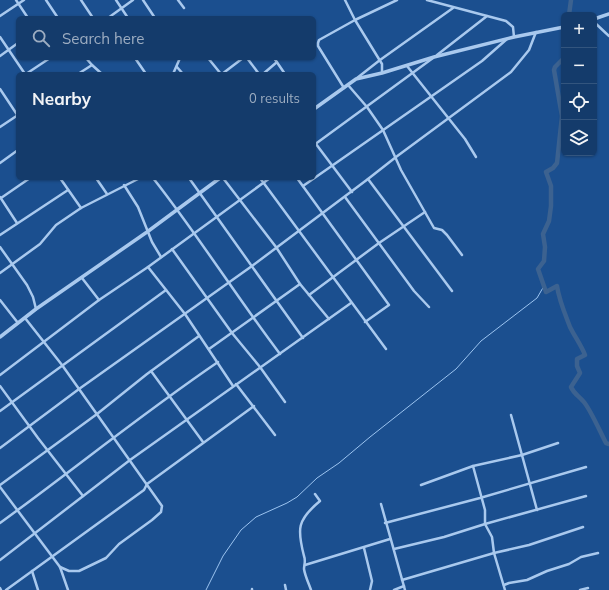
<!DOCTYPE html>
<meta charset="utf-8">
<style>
body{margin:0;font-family:Mulish,sans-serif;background:#214673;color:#f1f3f6}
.controls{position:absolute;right:12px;top:12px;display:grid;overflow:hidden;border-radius:6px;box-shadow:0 1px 3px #0004}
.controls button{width:36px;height:36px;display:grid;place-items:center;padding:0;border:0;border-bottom:1px solid #33557e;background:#143b6b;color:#f1f3f6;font:20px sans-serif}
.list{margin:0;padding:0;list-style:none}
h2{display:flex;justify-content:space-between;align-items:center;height:52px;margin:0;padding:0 16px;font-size:17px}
h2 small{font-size:13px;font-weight:400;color:#9dadc1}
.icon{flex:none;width:22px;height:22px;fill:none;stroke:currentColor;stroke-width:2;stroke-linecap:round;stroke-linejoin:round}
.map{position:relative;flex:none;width:609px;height:590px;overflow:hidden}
.search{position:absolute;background:#143b6b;box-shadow:0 1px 3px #0004;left:16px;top:16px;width:300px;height:44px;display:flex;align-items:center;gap:10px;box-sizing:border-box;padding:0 14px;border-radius:6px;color:#9dadc1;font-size:15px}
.panel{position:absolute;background:#143b6b;box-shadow:0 1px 3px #0004;left:16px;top:72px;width:300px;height:108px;border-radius:6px}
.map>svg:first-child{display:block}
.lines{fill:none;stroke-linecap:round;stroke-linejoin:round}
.stream{stroke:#9cc4f0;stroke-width:1}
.river{stroke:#3c6290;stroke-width:4.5}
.minor{stroke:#a9c9ee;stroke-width:2.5}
.tertiary{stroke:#a9c9ee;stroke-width:3.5}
</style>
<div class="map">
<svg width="609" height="590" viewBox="0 0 609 590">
<rect width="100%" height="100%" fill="#1b4f8f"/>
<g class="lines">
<path class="stream" d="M206,590l17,-34 18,-26 15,-13 31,-14 10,-6 20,-19 22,-15 31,-26 86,-68 25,-28 56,-43 7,-12"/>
<g class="river">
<path d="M569,15l2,-15"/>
<path d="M564,58l-9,9 -1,3 8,46 -5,47 -4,5 -7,4 5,14v20l-2,15 -6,13 2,13 -1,14 -6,8 8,23 11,-6c2,14 8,28 13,41 5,10 11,18 15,28l-8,4v7l3,7 -9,14c3,7 8,9 12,14 7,7 18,33 23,42l3,1"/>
</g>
<g class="minor">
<path d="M16,0l12,18"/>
<path d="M46,0l12,18"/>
<path d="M81,0l12,18"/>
<path d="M116,0l12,18"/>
<path d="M143,0l12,18"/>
<path d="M178,0l6,8"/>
<path d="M345,0l10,20 27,44v9"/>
<path d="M427,0l79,21 7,6 1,10"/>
<path d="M0,16l24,-16"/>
<path d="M108,18l25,-18"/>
<path d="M594,22l15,14"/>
<path d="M0,37l25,37"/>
<path d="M437,55l50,-39"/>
<path d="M0,56l18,-13"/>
<path d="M86,58l6,7 10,9"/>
<path d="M135,58l11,16"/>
<path d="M208,58l13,16"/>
<path d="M247,58l12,16"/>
<path d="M274,58l11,16"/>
<path d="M407,66l58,73 11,18"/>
<path d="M177,67l6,7"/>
<path d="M26,74l24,-16"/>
<path d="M78,74l14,-9"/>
<path d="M173,74l7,-16"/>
<path d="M222,74l21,-16"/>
<path d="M263,74l14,-12"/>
<path d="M357,78l23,-18 73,-52"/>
<path d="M348,85l19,22 16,23 18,40 33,58 8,2 5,5 15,20"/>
<path d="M344,88l-26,-42v-3l1,-3 36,-20 42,-20"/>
<path d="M0,89l18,27"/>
<path d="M0,127l18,-12"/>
<path d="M316,144l36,48"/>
<path d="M314,145l119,-87"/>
<path d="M0,163l18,-13"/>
<path d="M60,178l21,30"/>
<path d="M96,178l11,16"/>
<path d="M153,178c45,57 83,118 127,176"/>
<path d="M189,178l114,160"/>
<path d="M223,178l53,69 24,37 29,35"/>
<path d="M260,178l126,171"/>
<path d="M297,178l92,127 -24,17"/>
<path d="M368,179l84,112"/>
<path d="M124,185l14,22 14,35 9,15"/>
<path d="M303,186l179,-125 25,-22"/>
<path d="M0,197l17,26"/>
<path d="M345,197l69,94 15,16"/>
<path d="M1,198l29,-20"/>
<path d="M0,235l68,-45"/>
<path d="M0,247l27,38 6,12 3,12"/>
<path d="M172,249l60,84 28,34 25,35"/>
<path d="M148,267l37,47 48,72"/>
<path d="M0,273l40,-29 16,-19 25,-17 59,-30"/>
<path d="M82,278l17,22"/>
<path d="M309,295l70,-52 46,-31"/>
<path d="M0,300l18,23"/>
<path d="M25,318l37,47 100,141 -1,6 -9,8 -33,24 -13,14 -27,13h-10l-9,-4"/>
<path d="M209,349l91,-65"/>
<path d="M151,371l52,71"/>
<path d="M0,375l99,-75 49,-33 122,-89"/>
<path d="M236,384l39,51"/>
<path d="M0,386l38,52 45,58"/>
<path d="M0,411l166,-121"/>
<path d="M511,415l26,95"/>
<path d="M0,448l79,-59 173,-123 116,-87 28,-22 115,-85 18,-22 7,-18"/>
<path d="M473,466l12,44v14l7,13 2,16 11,37"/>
<path d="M0,485l97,-71 50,-40 52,-38"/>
<path d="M421,485l52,-19 49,-11 36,-12"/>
<path d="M0,487l60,80 8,23"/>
<path d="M381,504l24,86"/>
<path d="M0,523c73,-53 143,-110 218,-161"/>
<path d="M385,523l95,-25 106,-31"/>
<path d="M364,548l8,33 -2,9"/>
<path d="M394,549l50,-12 41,-13 101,-28"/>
<path d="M0,560l130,-100 221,-157"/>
<path d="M305,565l85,-26"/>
<path d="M32,571l6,19"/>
<path d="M402,580l92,-27 35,-8 54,-18"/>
<path d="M285,585l1,5"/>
<path d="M504,585l5,-2 18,-3 20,-9 22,-7 12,-7 17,-4"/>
<path d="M0,588l1,2"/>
<path d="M252,589v1"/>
<path d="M6,590l138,-100 3,-6 107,-78"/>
<path d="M311,590c-2,-6 -6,-14 -7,-21 0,-4 2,-8 0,-13 -7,-27 -7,-36 16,-55l-5,-7"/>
<path d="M394,590l10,-4"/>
<path d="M580,590l8,-2"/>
</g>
<g class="tertiary">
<path d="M594,19l15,-5"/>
<path d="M314,109l42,-30 26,-6 52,-16 80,-20 50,-10"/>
<path d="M0,337l36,-28 111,-77 73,-54"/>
</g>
</g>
</svg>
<div class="controls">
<button>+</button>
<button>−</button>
<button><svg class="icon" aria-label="locate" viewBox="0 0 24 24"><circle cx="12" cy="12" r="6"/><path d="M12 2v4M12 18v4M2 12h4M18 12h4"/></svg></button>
<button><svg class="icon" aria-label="layers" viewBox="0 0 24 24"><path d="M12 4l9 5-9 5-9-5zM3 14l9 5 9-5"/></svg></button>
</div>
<div class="search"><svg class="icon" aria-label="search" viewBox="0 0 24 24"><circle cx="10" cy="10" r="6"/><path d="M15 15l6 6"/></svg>Search here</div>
<section class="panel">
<h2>Nearby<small>0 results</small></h2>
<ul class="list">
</ul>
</section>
</div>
